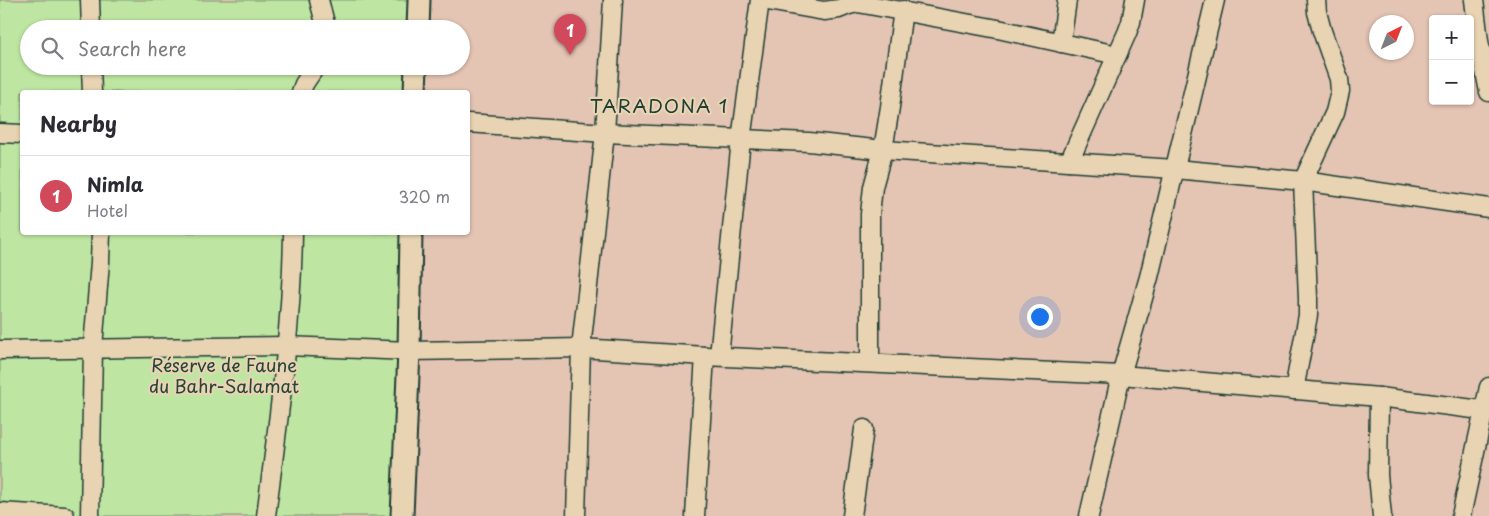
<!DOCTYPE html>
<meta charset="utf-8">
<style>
body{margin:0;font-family:"Playpen Sans",sans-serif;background:#f7f7f7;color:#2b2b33}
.controls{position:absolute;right:15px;top:15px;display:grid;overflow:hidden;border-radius:5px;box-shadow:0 1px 4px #0004}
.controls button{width:45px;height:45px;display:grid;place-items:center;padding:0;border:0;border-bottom:1px solid #e1e1e2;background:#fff;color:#2b2b33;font:25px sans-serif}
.compass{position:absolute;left:1369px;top:15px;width:45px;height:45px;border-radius:50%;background:#fff;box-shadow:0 1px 4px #0004;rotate:42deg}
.you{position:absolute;left:1039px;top:316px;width:18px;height:18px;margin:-12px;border:4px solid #fff;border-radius:50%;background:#1a73e8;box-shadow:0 0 0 8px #1a73e833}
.badge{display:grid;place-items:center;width:32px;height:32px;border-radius:50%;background:#d1495b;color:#fff;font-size:16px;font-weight:700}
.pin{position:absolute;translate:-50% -41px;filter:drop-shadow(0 1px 2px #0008)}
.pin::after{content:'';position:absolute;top:26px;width:18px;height:15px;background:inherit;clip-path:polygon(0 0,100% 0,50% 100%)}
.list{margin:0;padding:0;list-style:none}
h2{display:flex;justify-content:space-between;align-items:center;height:65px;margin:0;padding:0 20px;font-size:21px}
h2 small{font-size:16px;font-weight:400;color:#7c7c81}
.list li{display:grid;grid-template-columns:32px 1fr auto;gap:15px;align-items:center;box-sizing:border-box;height:80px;padding:0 20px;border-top:1px solid #e1e1e2}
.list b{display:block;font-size:19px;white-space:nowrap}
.list p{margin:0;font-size:16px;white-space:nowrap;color:#7c7c81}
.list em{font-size:16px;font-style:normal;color:#7c7c81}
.icon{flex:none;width:28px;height:28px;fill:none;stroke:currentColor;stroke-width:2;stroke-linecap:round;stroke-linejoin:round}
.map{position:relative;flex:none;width:1489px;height:516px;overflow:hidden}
.search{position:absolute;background:#fff;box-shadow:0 1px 4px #0004;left:20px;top:20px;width:450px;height:55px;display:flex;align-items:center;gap:12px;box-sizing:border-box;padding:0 18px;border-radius:28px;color:#7c7c81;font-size:19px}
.panel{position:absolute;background:#fff;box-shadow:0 1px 4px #0004;left:20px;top:90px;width:450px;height:145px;border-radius:5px}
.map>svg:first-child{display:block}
.green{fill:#bee6a2;stroke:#6e926b}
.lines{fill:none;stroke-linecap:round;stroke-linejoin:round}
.minor-casing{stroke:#1f3d34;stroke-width:21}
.major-casing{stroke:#1f3d34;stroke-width:25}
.minor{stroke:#e8d3b2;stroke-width:18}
.major{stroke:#e8d3b2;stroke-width:21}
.labels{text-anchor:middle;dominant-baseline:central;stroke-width:4.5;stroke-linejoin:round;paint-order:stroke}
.park-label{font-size:18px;fill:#27453a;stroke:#e8d3b2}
.neighbourhood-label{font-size:19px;letter-spacing:1px;fill:#1f3d34;stroke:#e8d3b2}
</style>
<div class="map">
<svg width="1489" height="516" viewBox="0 0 1489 516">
<rect width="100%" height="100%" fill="#e4c4b3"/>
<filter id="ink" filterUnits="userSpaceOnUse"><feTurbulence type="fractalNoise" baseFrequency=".02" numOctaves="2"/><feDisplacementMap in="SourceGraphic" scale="10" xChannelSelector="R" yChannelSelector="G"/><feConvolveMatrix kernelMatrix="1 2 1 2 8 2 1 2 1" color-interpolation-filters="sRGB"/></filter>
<g filter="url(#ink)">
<path class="green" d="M0,0h419l-1,29h-389v37h387l-1,26h-393v140l389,1 -9,283h-402z"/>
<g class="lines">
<defs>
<g id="minor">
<path d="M90,0l1,29"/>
<path d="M319,0l6,23v6"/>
<path d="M762,0l62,11 15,-2 10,-4 9,-2 11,2 129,24 119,26"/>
<path d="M1474,0l5,41 10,51"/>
<path d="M1061,43l6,-43"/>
<path d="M91,66l1,26"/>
<path d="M301,92l3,-8 12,-18"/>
<path d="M468,123l137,10 204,9 74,8 292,19 128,12 186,27"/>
<path d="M0,133l22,1"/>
<path d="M1069,162l58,-129 4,-11 4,-22"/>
<path d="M0,350l287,-4 122,5 172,-3 124,8 416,19 258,22 110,14"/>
<path d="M719,356l22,-216 19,-140"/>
<path d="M870,363v-149l3,-27 10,-37 7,-43 13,-97"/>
<path d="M1294,390l11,-58 3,-17v-17l-5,-117 32,-69 5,-21 -1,-12 -17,-48 -5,-19 -1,-12"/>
<path d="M1379,397l-1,78 4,41"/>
<path d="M0,512l65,4"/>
<path d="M90,516l3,-168 7,-86 1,-30"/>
<path d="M266,516c12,-94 26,-188 27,-284"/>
<path d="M576,516l5,-168 24,-215 8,-133"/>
<path d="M695,516l10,-160"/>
<path d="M852,516l12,-87"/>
<path d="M1089,516l32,-141 28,-98 66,-277"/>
<path d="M1461,516l28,-129"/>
</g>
<g id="major">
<path d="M418,29l1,-29"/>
<path d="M415,92l1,-26"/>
<path d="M402,516l7,-165 2,-119"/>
</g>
</defs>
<use href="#minor" class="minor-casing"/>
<use href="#major" class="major-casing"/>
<use href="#minor" class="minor"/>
<use href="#major" class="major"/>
</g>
</g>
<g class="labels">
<g class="park-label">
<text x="224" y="364">Réserve de Faune<tspan x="224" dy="21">du Bahr-Salamat</tspan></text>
</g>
<g class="neighbourhood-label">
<text x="659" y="105">TARADONA 1</text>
</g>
</g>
</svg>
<div class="controls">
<button>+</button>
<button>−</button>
</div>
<svg class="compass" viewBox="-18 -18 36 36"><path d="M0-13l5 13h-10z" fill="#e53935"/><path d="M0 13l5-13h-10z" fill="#7c7c81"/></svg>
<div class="you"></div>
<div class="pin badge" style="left:570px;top:55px">1</div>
<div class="search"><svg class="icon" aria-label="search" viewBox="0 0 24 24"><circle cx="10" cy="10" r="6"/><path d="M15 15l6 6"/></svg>Search here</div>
<section class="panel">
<h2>Nearby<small></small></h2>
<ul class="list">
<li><span class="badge">1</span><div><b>Nimla</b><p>Hotel</p></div><em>320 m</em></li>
</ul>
</section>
</div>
